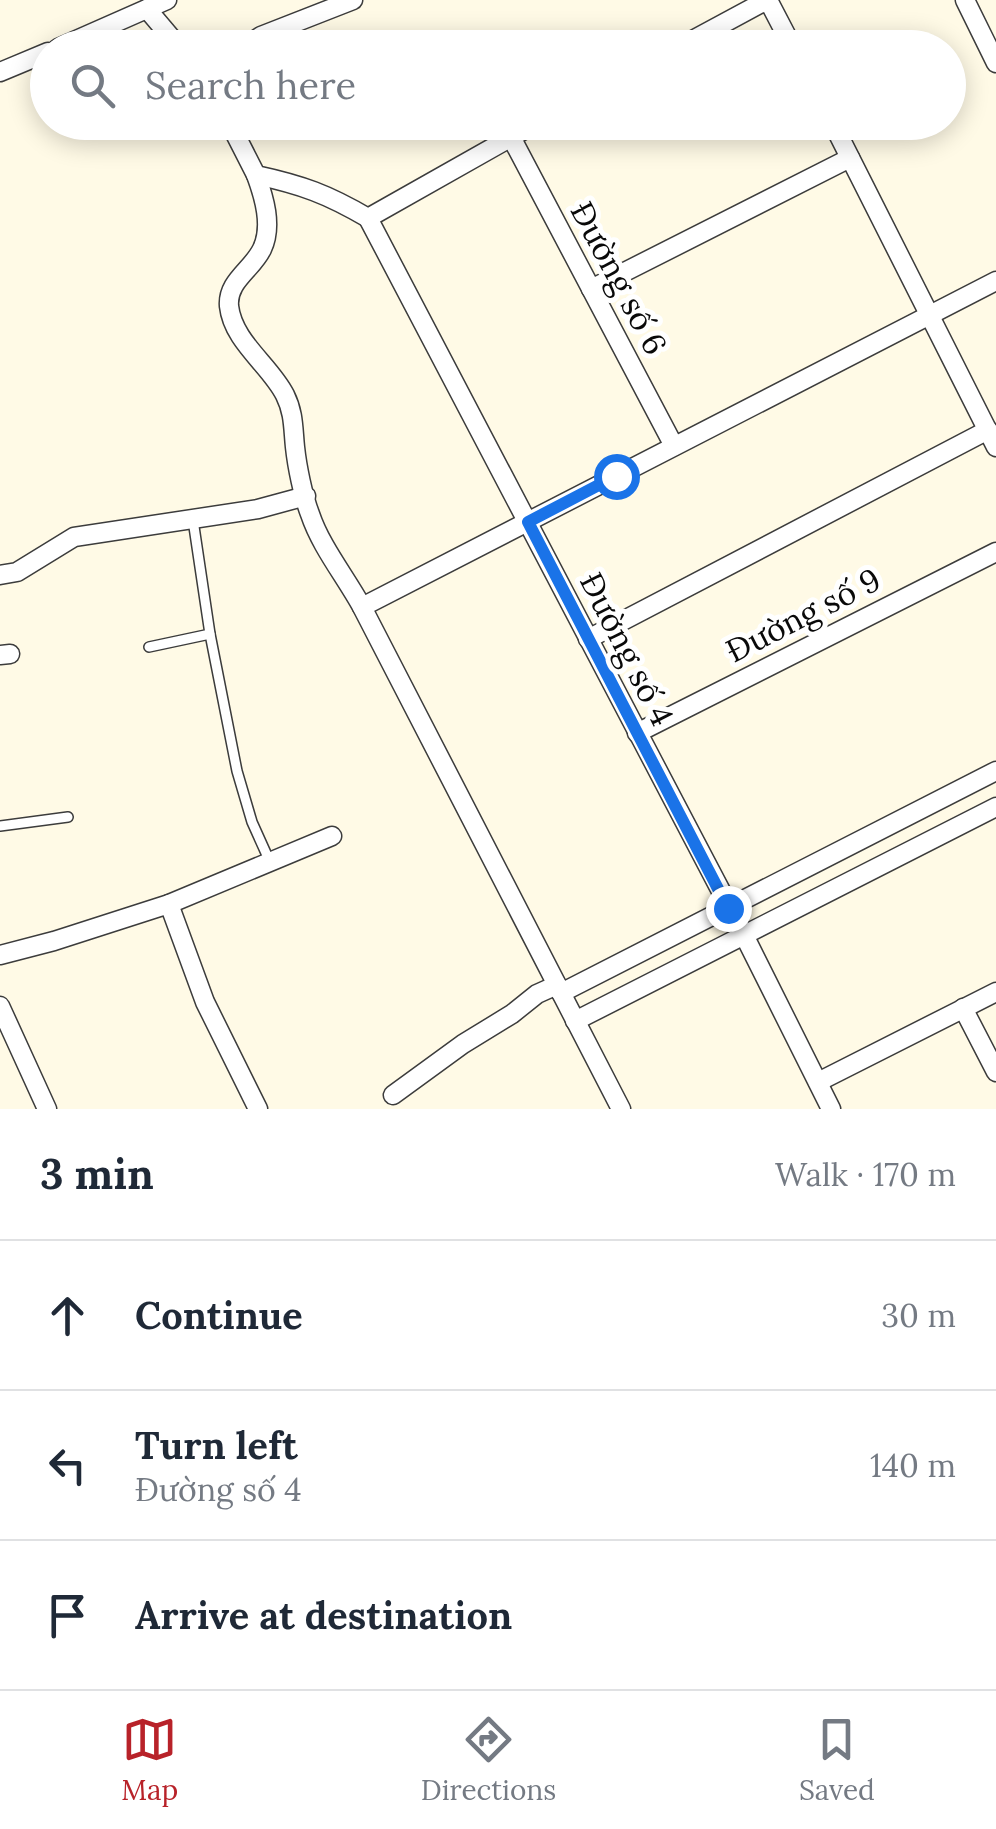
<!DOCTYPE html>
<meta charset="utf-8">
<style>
body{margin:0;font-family:Lora,serif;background:#f6f6f7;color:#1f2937}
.stop{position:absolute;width:30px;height:30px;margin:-22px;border:8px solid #1a73e8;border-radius:50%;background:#fff}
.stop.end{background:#1a73e8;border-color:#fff;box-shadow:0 2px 10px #0008}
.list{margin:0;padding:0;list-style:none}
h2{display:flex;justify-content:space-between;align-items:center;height:130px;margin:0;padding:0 40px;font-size:42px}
h2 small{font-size:32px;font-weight:400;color:#747a83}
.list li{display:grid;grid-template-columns:65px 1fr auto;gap:30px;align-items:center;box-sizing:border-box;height:150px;padding:0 40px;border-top:2px solid #e0e1e3}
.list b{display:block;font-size:38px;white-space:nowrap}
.list p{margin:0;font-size:32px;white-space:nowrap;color:#747a83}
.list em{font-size:32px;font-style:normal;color:#747a83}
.icon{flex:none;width:55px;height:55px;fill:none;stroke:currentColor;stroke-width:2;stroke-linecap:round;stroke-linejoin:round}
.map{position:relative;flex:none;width:996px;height:1109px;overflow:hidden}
.search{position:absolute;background:#fff;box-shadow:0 5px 25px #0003;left:30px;right:30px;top:30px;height:110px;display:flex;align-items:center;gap:25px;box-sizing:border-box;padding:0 35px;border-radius:55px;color:#747a83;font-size:38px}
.sheet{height:580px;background:#fff}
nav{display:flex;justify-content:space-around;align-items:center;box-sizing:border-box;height:140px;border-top:2px solid #e0e1e3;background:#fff;font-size:28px;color:#747a83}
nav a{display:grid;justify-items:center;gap:5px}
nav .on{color:#b82229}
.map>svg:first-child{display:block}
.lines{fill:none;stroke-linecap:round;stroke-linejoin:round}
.lane-casing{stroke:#3c3c3c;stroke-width:12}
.street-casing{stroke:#3c3c3c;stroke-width:21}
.lane{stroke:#fff;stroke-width:9}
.street{stroke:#fff;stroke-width:18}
.route{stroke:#1a73e8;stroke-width:12}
.labels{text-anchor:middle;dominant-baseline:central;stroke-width:10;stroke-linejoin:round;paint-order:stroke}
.street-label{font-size:32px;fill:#090909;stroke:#fff}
</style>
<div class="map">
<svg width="996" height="1109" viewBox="0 0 996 1109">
<rect width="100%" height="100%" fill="#fffae6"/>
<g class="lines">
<defs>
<g id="lane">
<path d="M210,634l27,137 15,51 18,40"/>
<path d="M149,647l61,-13 -17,-114"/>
<path d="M0,826l68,-9"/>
</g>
<g id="street">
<path d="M768,0l25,48"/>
<path d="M965,0l31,63"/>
<path d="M147,9l33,39"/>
<path d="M58,48l109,-48"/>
<path d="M243,48l18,-12 92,-36"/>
<path d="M678,48l89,-48"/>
<path d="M0,72l48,-20"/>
<path d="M229,122l27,53c46,10 71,19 112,43l170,-96"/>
<path d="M832,122l164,325"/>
<path d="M511,137l163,309"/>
<path d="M256,175c8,22 17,51 6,74 -10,21 -35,32 -33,57 4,36 41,59 56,89 9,18 8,33 10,52 2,19 8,49 15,67 11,33 35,62 52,93l259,502"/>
<path d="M368,218l376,717 87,174"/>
<path d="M591,289l259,-131"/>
<path d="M0,575l17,-3 57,-35 184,-28 48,-13"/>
<path d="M362,607l634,-326"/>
<path d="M588,639l400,-209"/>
<path d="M0,655l10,-1"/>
<path d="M637,733l359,-181"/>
<path d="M169,904l163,-68"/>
<path d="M0,955l54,-14 115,-37 36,98 53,107"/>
<path d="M561,993l435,-222"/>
<path d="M0,1006l47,103"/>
<path d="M963,1008l33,64"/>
<path d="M575,1021l421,-214"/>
<path d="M818,1082l178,-90"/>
<path d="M393,1095l70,-51 49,-30 25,-20 20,-9"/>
</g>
</defs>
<use href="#lane" class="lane-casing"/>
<use href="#street" class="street-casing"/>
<use href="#lane" class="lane"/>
<use href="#street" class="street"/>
</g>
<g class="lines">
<path class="route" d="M616,476l-88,46 200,386"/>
</g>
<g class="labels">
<g class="street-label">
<text transform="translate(619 278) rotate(62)">Đường số 6</text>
<text transform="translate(803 615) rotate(-27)">Đường số 9</text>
<text transform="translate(627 649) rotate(63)">Đường số 4</text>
</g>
</g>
</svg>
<div class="stop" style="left:616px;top:476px"></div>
<div class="stop end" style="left:728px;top:908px"></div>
<div class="search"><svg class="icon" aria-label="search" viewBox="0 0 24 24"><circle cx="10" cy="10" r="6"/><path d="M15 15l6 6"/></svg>Search here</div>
</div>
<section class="sheet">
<h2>3 min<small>Walk · 170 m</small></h2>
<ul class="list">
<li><svg class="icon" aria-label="ahead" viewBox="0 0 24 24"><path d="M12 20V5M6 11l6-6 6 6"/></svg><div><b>Continue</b></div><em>30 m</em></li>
<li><svg class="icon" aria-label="left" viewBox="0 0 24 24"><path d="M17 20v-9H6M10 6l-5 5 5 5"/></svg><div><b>Turn left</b><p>Đường số 4</p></div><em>140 m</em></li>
<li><svg class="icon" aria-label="arrive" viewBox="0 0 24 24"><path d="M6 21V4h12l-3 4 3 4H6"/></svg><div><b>Arrive at destination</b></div></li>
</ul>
</section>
<nav>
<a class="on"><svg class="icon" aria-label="map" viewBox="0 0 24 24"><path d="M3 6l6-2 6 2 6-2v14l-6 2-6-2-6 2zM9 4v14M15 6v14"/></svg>Map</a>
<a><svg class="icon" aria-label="directions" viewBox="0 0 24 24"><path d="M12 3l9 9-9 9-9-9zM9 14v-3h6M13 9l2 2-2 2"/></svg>Directions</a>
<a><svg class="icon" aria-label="saved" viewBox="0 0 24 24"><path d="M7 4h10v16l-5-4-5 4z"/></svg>Saved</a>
</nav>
